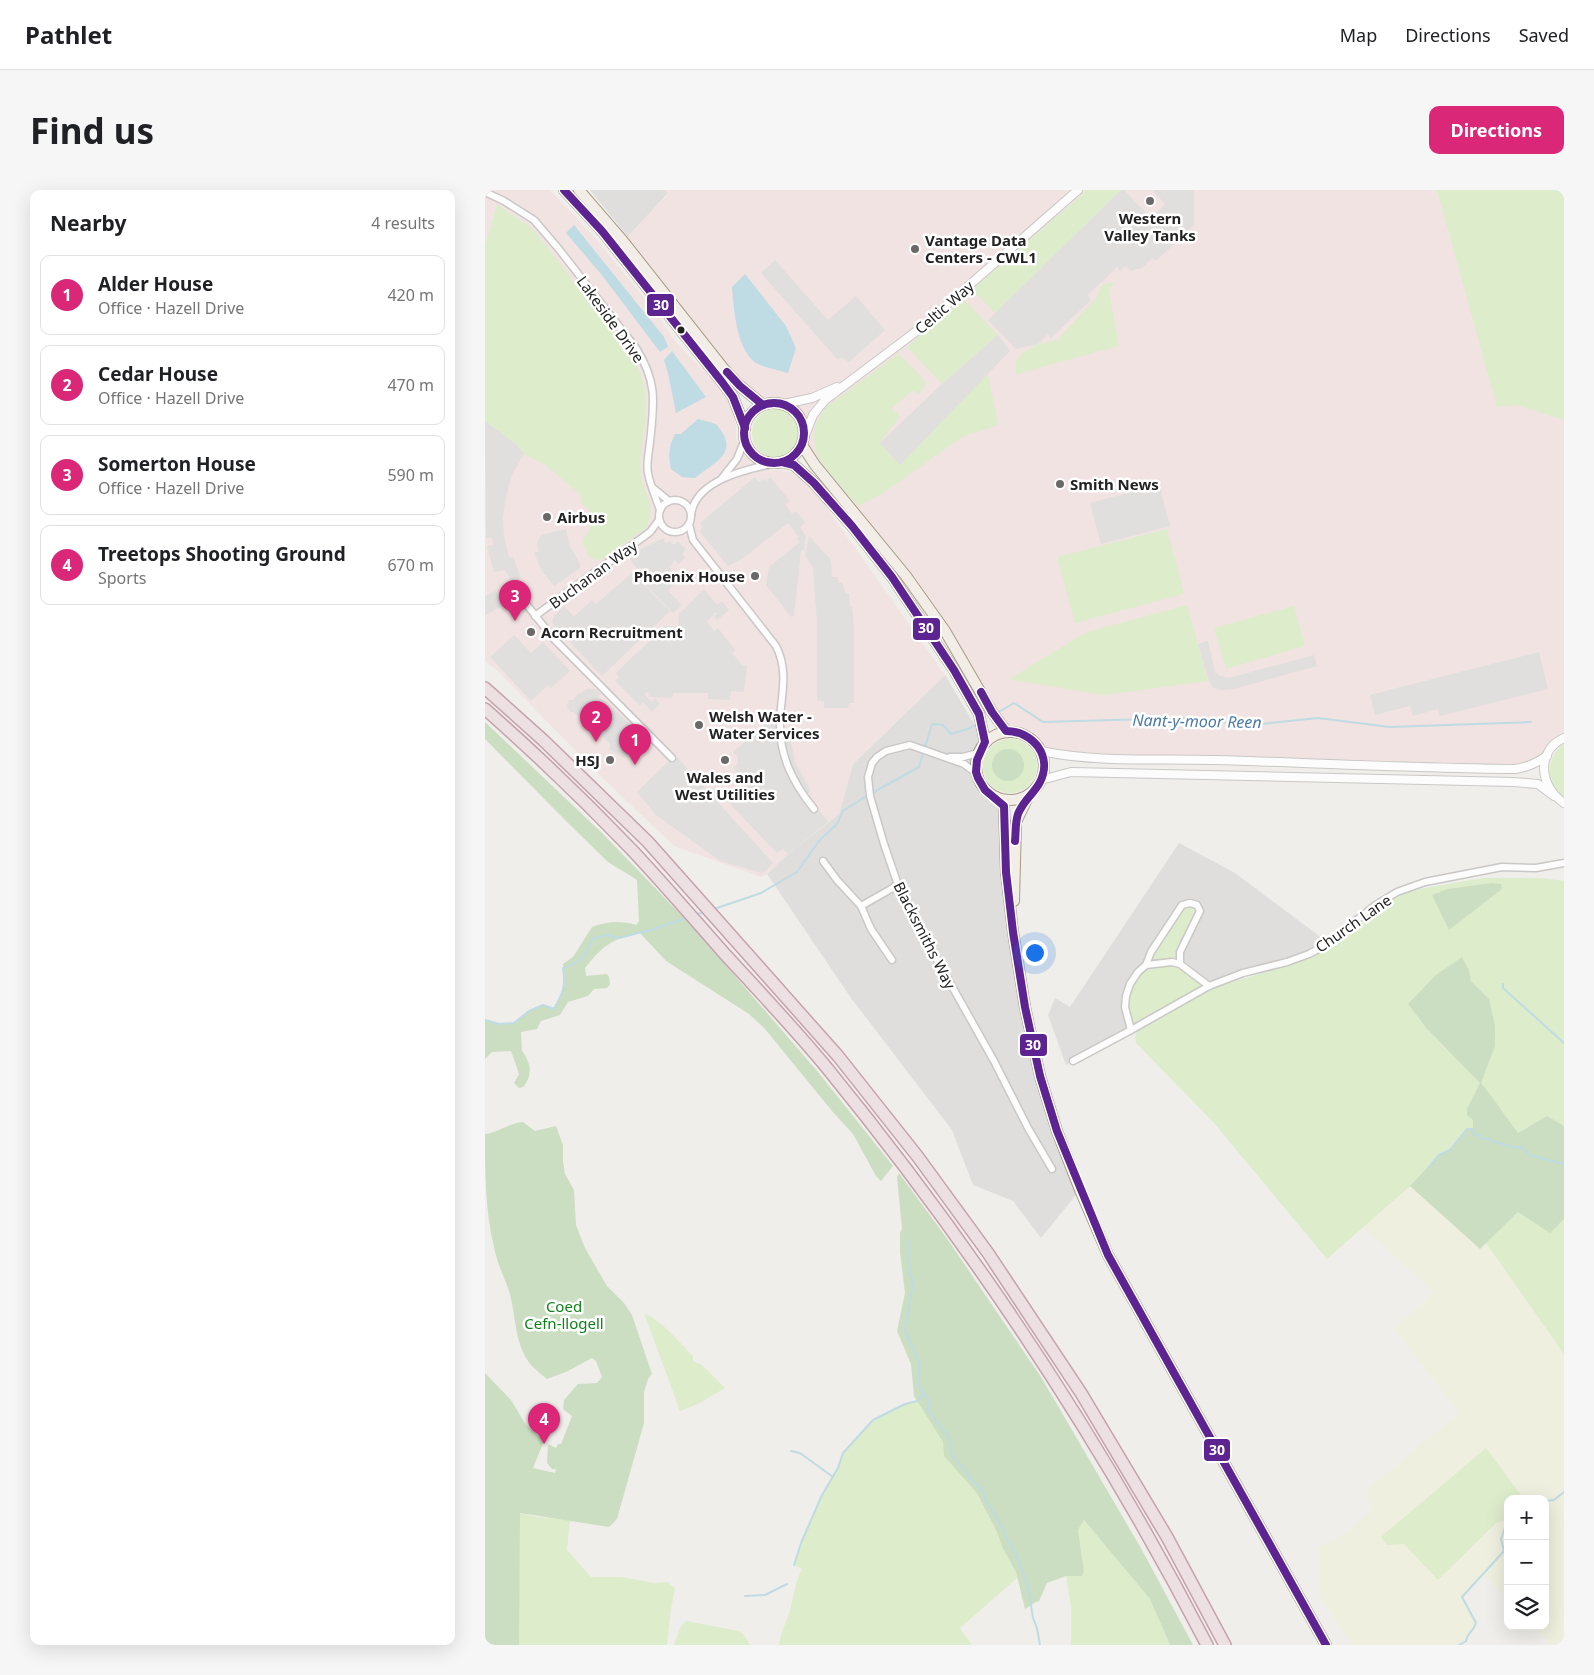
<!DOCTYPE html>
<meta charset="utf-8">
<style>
body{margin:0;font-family:"Noto Sans",sans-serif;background:#f6f6f6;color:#202124}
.controls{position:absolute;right:15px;bottom:15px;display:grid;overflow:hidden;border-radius:10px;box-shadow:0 5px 20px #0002}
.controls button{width:45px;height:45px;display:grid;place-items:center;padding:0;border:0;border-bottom:1px solid #e0e0e0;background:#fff;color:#202124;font:25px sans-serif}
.you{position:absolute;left:549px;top:762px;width:18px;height:18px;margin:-12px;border:4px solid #fff;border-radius:50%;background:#1a73e8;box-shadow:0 0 0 8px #1a73e833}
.badge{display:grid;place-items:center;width:32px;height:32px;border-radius:50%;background:#db2777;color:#fff;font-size:16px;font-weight:700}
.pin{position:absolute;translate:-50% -41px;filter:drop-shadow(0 1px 2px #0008)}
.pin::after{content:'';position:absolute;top:26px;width:18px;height:15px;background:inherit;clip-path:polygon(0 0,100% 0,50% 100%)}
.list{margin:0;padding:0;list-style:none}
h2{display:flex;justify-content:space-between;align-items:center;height:65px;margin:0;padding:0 20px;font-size:21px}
h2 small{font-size:16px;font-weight:400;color:#757577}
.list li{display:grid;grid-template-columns:32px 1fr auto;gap:15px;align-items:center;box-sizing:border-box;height:80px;margin:0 10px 10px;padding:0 10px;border:1px solid #e0e0e0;border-radius:10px}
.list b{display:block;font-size:19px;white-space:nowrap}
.list p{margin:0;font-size:16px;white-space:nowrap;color:#757577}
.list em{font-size:16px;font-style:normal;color:#757577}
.icon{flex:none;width:28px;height:28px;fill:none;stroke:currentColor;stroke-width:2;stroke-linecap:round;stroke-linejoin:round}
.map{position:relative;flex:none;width:1079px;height:1455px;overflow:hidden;border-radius:10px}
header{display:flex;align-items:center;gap:30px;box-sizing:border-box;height:70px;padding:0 25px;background:#fff;border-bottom:1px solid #e0e0e0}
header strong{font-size:24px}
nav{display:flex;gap:28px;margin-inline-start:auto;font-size:18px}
.intro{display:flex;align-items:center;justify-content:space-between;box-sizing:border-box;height:120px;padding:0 30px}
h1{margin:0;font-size:35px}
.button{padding:12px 22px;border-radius:10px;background:#db2777;color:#fff;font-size:18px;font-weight:700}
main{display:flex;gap:30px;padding:0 30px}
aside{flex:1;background:#fff;border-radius:10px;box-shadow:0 5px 20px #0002}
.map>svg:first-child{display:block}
.residential{fill:#dfdedc}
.commercial{fill:#f1e3e1}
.farmland{fill:#efefdf}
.grass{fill:#ddeccb;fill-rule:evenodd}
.forest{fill:#cbdec1}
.parking{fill:#e0dfde}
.water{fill:#bfdbe3}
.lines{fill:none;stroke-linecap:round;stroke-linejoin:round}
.stream{stroke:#bfdbe3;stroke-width:2}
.minor-casing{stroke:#c9c8c7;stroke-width:9}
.tertiary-casing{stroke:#c9c8c7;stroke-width:10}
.primary-casing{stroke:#a79c86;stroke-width:12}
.motorway-casing{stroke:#c5a2ac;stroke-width:14}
.minor{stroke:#fdfcfc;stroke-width:6}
.tertiary{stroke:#fdfcfc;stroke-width:8}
.primary{stroke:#f3ede7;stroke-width:10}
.motorway{stroke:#ece0e2;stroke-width:11}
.bus-1-casing{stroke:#fff;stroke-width:11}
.bus-1{stroke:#5d2491;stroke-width:8}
.poi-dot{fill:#6a6968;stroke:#fff;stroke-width:2}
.bus-dot{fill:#222;stroke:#fff;stroke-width:2}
.labels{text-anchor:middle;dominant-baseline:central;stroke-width:5;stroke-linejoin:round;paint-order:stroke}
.poi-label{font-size:15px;font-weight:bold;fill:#222;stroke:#fff;text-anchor:start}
.street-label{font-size:15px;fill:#222;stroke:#fff}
.park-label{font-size:15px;fill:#0c8416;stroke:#fff}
.water-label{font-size:16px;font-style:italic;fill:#4a7aab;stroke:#fff}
.line-badge{stroke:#fff;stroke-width:2}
.badge-label{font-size:14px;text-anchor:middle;font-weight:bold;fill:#fff}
</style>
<header>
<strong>Pathlet</strong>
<nav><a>Map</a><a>Directions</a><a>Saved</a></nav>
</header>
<div class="intro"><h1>Find us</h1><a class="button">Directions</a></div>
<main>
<aside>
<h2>Nearby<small>4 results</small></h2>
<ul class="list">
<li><span class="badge">1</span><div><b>Alder House</b><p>Office · Hazell Drive</p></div><em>420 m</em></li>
<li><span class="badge">2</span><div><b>Cedar House</b><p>Office · Hazell Drive</p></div><em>470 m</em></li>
<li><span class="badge">3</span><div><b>Somerton House</b><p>Office · Hazell Drive</p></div><em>590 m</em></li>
<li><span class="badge">4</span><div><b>Treetops Shooting Ground</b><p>Sports</p></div><em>670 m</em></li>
</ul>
</aside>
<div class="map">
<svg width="1079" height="1455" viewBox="0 0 1079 1455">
<rect width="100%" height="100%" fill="#f0eeeb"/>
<g class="residential">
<path d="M105,0h75l3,3 -40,44z"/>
<path d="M460,485l40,67 -7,11 -3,10 1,10 4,10 7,8 9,6 8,9 9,126 27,144 40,114 -39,48 -28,-37 -40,-16 -21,-55 -101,-132 -84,-124 21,-20 51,-40 14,-50z"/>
<path d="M694,653l56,30 87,65v9l-113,39 -143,79 -18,-50 7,-17 15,9z"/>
</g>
<g class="commercial">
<path d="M0,0h65l47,50 62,76 15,24 46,47 9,13 4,12 3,15v11l8,15 18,17h19l13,3 23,21 128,181 -92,89 -14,50 -51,40 -21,20 -6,3 -87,-31 -80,-76 -96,-99 -13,-10z"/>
<path d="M180,0h899v548l-37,29 -414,-8 -72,-8 -12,-14 -11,-5 -12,-1 -61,-100 -143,-186 2,-15 -1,-8 -7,-10 -12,-8 -13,-1 -8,2 -23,-19 -117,-145 45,-47z"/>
</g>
<path class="farmland" d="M925,996l70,63 6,-6 78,111v291h-13l-18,-19h12v-127h-21l-38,-51 -99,97 17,-2 34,37 58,-57 12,-4v81l-25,-26 -21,23 14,26 -1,3 -8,11 -1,4 -7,4h-107l-33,-50 1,-39 -2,-9 29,-14 25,-23 -7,-19 94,-78 -65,-84 40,-37 -71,-65z"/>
<g class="grass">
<path d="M602,0h34l-126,123 -23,-23z"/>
<path d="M952,0h127v230l-48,-15 -19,2z"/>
<path d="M12,14l33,23 7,7 88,112c23,33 24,53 18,92 -1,11 -4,23 -2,34 2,23 17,31 5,56l-44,31c-13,4 -17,-9 -19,-19 7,-11 11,-18 7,-30l-8,-6 -1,-9 -37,-31 -19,-9 -8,-10 -32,-24v-174z"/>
<path d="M629,92l-5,10 10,54 -103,28v-14l9,-9 13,-7 19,-4 40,-43 5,-12z"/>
<path d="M478,109l35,36 -56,49 -35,-37z"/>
<path d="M413,164l25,24 2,8 -7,8 -5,-4 -21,18 8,8 -20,27 20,22 88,-91 10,51 -36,12 -77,55 -27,14 -27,-31 -14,-20 -3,-19 3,-15 9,-14z"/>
<circle cx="291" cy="243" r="24"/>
<path d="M682,339l17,65 -109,29 -18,-66z"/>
<path d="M702,415l21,76 -104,14 -95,-16 78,-47z"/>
<path d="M809,416l11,40 -79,23 -12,-41z"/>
<circle cx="525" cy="576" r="27"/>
<path d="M1079,554v53c-19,-14 -19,-39 0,-53z"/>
<path d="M998,688h59l22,3v245l-17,-10 -29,17 -26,-36 -19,23v9l-13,8 -10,13 -11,5 -29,31 -83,73 -113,-136 -78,-80 -1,-6 2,-5 19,-12 63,-34 93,-28 68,-54 14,-7 25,-8zM1016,699l-52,40 -7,-15zM984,780l2,11 18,18 -41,52 -21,-22 -19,-25z"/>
<path d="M707,716l4,5v4l-16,25 -3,16 -5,3h-18l-1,-5 30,-47z"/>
<path d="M682,774l14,3 22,17 -1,2 -68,37h-3l-2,-8 -2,-16 5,-15 12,-15z"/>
<path d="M1033,1022l32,20 14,-13v135l-78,-111z"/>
<path d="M159,1123c19,9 34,28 49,43v5l9,4 23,23 -27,16 -18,7z"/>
<path d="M432,1211l26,41 1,14 32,36 21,40 5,15 14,25 1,6 -57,50 12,17h-193c2,-13 8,-25 12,-38 3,-14 5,-26 11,-38l-8,-4 7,-22 21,-48 16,-27 5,-15 30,-33 32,-16z"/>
<path d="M1001,1258l38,51h-16v20l-12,4 -58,57 -34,-36 -17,1 -6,-8z"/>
<path d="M34,1323l18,4 33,3 -3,30 24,27h31l32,6 13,-1 8,6 -4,21 -4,36h-148z"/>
<path d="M599,1330l66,79 20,46h-99v-38l-5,-31h16l2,-5 -6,-41z"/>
<path d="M201,1431l53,10 5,4 6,10h-76l7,-19z"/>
</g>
<g class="forest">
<path d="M0,532l118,112 89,92 126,146 75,94 -12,15 -5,-5 -23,-42 -21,-23 -67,-82 -16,-15 -83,-53 -26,-28c-29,6 -37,13 -55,35l1,8 21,-2 2,3 1,7 -3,4 -13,1 -6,7 -20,6 -8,13 -19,6 -4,8 -16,3 1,19c9,11 11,25 1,36l-4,1 -5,-5 5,-9 -8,-23 -19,1 -7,7v-39l14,4 15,-1 15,-12 14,-6 11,3c12,-19 12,-22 9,-44l10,-7 19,-30c16,-5 27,-7 44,-2l3,-4 -2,-41 -29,-18 -42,-41 -81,-82z"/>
<circle cx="523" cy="575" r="16"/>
<path d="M1007,693l9,1 1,5 -53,41 -17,-35 16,-6z"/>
<path d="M977,767l7,13 2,11 18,18 6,27v20l-14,37 11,14 26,36 29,-17 17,10v93l-14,14 -32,-21 -38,37 -70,-63 29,-31 11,-5 17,-21 6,-1v-8l-6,-5v-6l13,-26 -53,-54 -19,-25 28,-29z"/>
<path d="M38,932l12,9 21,-5 7,19v17l2,12 9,16 2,35 9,23 22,38 17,17 8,12 20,59 -4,5 -4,13v31l-27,96 -8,8 -89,-14 -1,132h-34v-272l26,27 15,25 18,16 -11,27 22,5 1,-4h-4l-5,-6 1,-19 8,4 2,-4h3l11,-28 -9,-7 1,-9 14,-16 19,-1 5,-6 -6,-16 -4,-3 -24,13 -21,8c-5,-4 -10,-8 -15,-13 -17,-19 -16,-48 -22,-72 -5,-16 -13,-30 -16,-47 -9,-37 -9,-75 -9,-113 14,-2 24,-11 38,-12z"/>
<path d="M414,983l49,67 93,137 101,173 51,95h-23l-20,-46 -66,-79 -6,10 6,41 -2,5h-16l-19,7 -8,18 -3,1 -11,7 -9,-37 -14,-25 -5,-15 -15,-29 -6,-11 -32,-36 -1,-14 -29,-46 -3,-32 -14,-33 8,-38 -5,-41v-19l2,-4 -5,-52z"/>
</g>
<g class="parking">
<path d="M636,0h3l27,28 14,-14 -13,-14h42v35l-38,36 -4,-3 -10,10 -11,3 -5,-5 -6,5 -3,-4 -29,28 3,5 -40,38 -3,-4 -10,10 -22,5 -28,-29z"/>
<path d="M290,70l53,60 28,-24 29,34 -36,32 -8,-5 -3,3 -77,-87z"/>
<path d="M513,145l12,16 -110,114 -20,-22 62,-59z"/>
<path d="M0,231l32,24 7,9 -12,21 -6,22 -3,20 1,19 5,21h4l8,21 -9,4 -7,-12 -11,2 -7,-26 6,-1 -1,-7h-6z"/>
<path d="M270,287l4,5 5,-3 2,2 4,-4 20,24 -5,3 7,10 4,-3 9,11 -5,5 6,9 -2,13 -3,2 -7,65 -3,1 -25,-32 3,-18 31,-25 -3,-3 2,-2 -11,-14 -46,36 -14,7 -28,-34 3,-5 -3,-4z"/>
<path d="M674,295l11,41 -69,18 -11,-41z"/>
<path d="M81,339l4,17 10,18v4l-26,18 -12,-15 -8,-18 5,-2 -2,-9 4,-7z"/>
<path d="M324,346l22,24 1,17h6v5l4,1 4,10h3l1,13h2l2,20v77h-5l-1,5h-24v-7h-7v-78l-4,-56 -8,-11z"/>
<path d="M179,348l1,5 5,-2 4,4 4,-4 8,9 -4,4 3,3 -6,7 -4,-4 -6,7 3,3 -5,5 8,8 -7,8 14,14 -9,8 -28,-29 6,-6 -10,-10 -4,1 -7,-10 14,-12z"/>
<path d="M147,383l38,38 -68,65 -49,-52 -1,-2 2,-6 10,-10 10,11 18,-17 4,4z"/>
<path d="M219,399l13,16 5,-4 7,9 -12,10 -3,-4 4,-3h-3l-8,9 7,9 4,-3 17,22 -3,3 10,12h5l-3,27 -13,-1 -1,9 -22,-1v-6h-35l-1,5 -24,-1 1,-4 -3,-1 -1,3 7,7 3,-4 5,6 -8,8 -9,-10 -3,4 -25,-25 4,-4 -3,-4 49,-47 13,1 1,-13z"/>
<path d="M11,401l7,15 -18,9v-19z"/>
<path d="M29,445l17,18 12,-11 27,29 -19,17 -3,-3 -17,16 -41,-44z"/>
<path d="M723,451l7,31 5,4 9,2 85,-23 3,11 -83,23 -12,1 -9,-2 -4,-7 -11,-37z"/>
<path d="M1054,462l9,37 -108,27 -2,-7 -25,7 -3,-10 -35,9 -5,-20z"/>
<path d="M102,499h7l7,5 -3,3 9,6 31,29 2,5 -1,9 -1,4 -8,7 -6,1 -15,-9 2,-4 -16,-17 -4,3 -17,-19h-4l-3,-6 2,-6h4l5,-6z"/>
<path d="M287,528l3,3 2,11h12l6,30 16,29 -4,3 21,28 -40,32 -5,-5 -6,4 -48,-50 16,-15 -3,-3 4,-3 -13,-14 5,-5v-6l-5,-5z"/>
<path d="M190,565l98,108 -7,8 -5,2 -41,-12 -64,-46 -19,-23z"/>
</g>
<g class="water">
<path d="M89,35l90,112 4,10 -8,5 -59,-78 -35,-41z"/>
<path d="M260,84l41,52 10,22 -8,25c-9,-3 -22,-5 -30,-9 -22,-12 -24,-55 -26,-77z"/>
<path d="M187,161l34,46 -30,16 -8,-40 -4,-13z"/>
<path d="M213,229l18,5c25,29 0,37 -21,54l-13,-1 -11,-8c-3,-13 -2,-24 4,-35h6z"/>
</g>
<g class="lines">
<g class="stream">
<path d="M512,523l17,-10 29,19 142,-4 67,7 66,-7 72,9 141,-5"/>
<path d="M387,603l47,-26 13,-43 11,1 8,9 19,-6 7,-4"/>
<path d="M229,719l47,-16 36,-21 22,-31 18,-17 6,-13 25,-16"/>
<path d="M210,725l10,-3"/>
<path d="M1018,794v4l61,55"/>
<path d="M0,830l14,4 15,-1 15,-12 14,-6 11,4c9,-16 12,-23 9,-41 19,-7 22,-11 30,-29l14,-4 12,3 35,-9 32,-11"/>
<path d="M944,977l10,-12 11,-5 17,-21h6l1,5 6,1v3l10,1 2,2 24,7 5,-2 8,9 35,9"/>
<path d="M423,1050v20l3,6 -3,6 4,6 1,7 -8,45 15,34 -2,20 10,16v10l21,27 2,16 21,27 11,10 2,9 19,31 4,11 7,11 13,34 5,32 4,10 3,17"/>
<path d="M306,1261l9,2 33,24"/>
<path d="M1060,1311l9,-1 10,-8"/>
<path d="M309,1375l7,-22 21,-48 16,-27 5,-15 30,-33 32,-16 12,-3 6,-7"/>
<path d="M260,1406l20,-1 22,-11"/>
<path d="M974,1455l7,-4c1,-7 8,-11 10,-18l-14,-26 42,-46 -3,-12 7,-20"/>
</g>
<defs>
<g id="minor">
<path d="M0,2l19,9 30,19 24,28 78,100c22,35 18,55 14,94 -1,10 -4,21 -2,31 2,12 8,25 12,37"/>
<path d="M237,288l15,-19 8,-20"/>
<path d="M168,298l16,13"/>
<circle cx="190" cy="326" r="16"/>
<path d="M206,325c4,-35 56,-46 85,-52"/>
<path d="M204,334l4,16 83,106c13,26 5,48 4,75 -1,35 13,62 34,88"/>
<path d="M31,399l7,11 30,38 119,120"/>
<path d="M50,426l115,-84 9,-12"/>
<path d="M465,567h13l15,-4"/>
<path d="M491,583l-12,-9 -54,-19 -24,6 -9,6 -5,6 -4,14 2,19 14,48 14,41 10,23 86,153 34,67 24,41"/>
<path d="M338,671l14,19 24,26 10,23 21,31"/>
<path d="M376,716l37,-21"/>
<path d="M661,775l5,-13 31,-47 8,-2 7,2 3,6 -20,41v12"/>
<path d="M646,840l-6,-23 1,-11 4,-12 8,-12 8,-7 26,-3 8,2 29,22"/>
<path d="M588,871l58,-31 78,-44 34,-13 44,-11 22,-8 13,-7 55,-43 20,-12 28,-10 77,-15 34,1 28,-5"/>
</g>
<g id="tertiary">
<path d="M299,214l28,-6 25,-11"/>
<path d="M319,248l9,-23 12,-15 93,-70 160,-140"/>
<path d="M1079,548c-29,13 -24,50 0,65"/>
<path d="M556,561c57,12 116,7 174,9 100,3 200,8 300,9 13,-2 21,-6 32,-13"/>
<path d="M556,590l30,-8 442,10 25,2 16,12"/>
</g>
<g id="primary">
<path d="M79,0l38,41 120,151 11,15 12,31"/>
<path d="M94,0l44,51 101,128 16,17 23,19"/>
<circle cx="289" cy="243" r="30"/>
<path d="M317,255l13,20 91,111 39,55 47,81 14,19"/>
<path d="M297,272l12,3 20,18 38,43 40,51 62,93 25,44 6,28"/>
<circle cx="525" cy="576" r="34"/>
<path d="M511,607l8,9 2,66 7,60 12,75 15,69 17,55 23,59 28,65 218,390"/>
<path d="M529,711l2,-79 13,-27"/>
</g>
<g id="motorway">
<path d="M0,498l58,52 105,102 190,214 80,101 70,96 93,140 86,144 58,108"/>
<path d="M0,519c51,45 100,92 147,141 31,33 61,68 91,102 35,38 71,76 104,116 146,179 274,372 380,577"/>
</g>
</defs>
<use href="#minor" class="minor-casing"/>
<use href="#tertiary" class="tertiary-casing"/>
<use href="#primary" class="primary-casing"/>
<use href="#motorway" class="motorway-casing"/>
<use href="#minor" class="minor"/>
<use href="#tertiary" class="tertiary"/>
<use href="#primary" class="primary"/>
<use href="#motorway" class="motorway"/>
<defs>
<g id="bus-1">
<path d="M79,0l38,41 120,151 11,15 12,31"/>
<path d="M242,182l13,14 23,19"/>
<circle cx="289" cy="243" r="30"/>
<path d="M297,272l12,3 20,18 38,43 40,51 62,93 25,44 6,28 -8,18 -1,12 2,6 7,12 19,16 2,66 7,60 12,75 15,69 17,55 51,124 218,390"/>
<path d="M496,502l11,20 14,19c27,0 47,25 34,51 -6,12 -16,17 -22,32 -3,9 -2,18 -3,27"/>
</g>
</defs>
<use href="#bus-1" class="bus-1-casing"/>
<use href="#bus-1" class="bus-1"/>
</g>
<g class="poi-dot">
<circle cx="665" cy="11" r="5"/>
<circle cx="430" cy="59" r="5"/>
<circle cx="575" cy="294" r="5"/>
<circle cx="62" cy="327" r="5"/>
<circle cx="270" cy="386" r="5"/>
<circle cx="46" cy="442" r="5"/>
<circle cx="214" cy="535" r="5"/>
<circle cx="125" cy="570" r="5"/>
<circle cx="240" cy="570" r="5"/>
</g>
<circle class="bus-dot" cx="196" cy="140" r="4.5"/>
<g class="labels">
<g class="poi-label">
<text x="665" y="28" text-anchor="middle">Western<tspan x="665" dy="17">Valley Tanks</tspan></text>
<text x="440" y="50">Vantage Data<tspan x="440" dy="17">Centers - CWL1</tspan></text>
<text x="585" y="294">Smith News</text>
<text x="72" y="327">Airbus</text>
<text x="260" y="386" text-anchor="end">Phoenix House</text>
<text x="56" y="442">Acorn Recruitment</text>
<text x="224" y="526">Welsh Water -<tspan x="224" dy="17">Water Services</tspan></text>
<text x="115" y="570" text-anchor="end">HSJ</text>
<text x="240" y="587" text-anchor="middle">Wales and<tspan x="240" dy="17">West Utilities</tspan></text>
</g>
<g class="street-label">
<text transform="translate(459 117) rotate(-41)">Celtic Way</text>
<text transform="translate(126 129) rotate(54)">Lakeside Drive</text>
<text transform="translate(108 384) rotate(-36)">Buchanan Way</text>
<text transform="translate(868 733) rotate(-35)">Church Lane</text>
<text transform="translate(440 745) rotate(63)">Blacksmiths Way</text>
</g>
<g class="park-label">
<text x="79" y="1116">Coed<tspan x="79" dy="17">Cefn-llogell</tspan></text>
</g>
<g class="water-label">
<text transform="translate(712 531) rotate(1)">Nant-y-moor Reen</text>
</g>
</g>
<g class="line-badge">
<rect x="161" y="103" width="29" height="24" rx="5" fill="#5d2491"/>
<rect x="427" y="427" width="29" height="24" rx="5" fill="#5d2491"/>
<rect x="534" y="843" width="29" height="24" rx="5" fill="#5d2491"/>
<rect x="718" y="1248" width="28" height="24" rx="5" fill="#5d2491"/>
</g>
<g class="badge-label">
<text x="176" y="120">30</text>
<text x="441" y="443">30</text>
<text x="548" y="860">30</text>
<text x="732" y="1265">30</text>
</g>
</svg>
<div class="controls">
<button>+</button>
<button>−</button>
<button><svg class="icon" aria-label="layers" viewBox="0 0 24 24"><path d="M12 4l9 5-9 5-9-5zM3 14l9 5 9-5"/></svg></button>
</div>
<div class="you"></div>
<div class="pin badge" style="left:150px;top:575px">1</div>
<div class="pin badge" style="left:111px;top:552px">2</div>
<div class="pin badge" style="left:30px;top:431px">3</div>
<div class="pin badge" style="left:59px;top:1254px">4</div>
</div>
</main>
